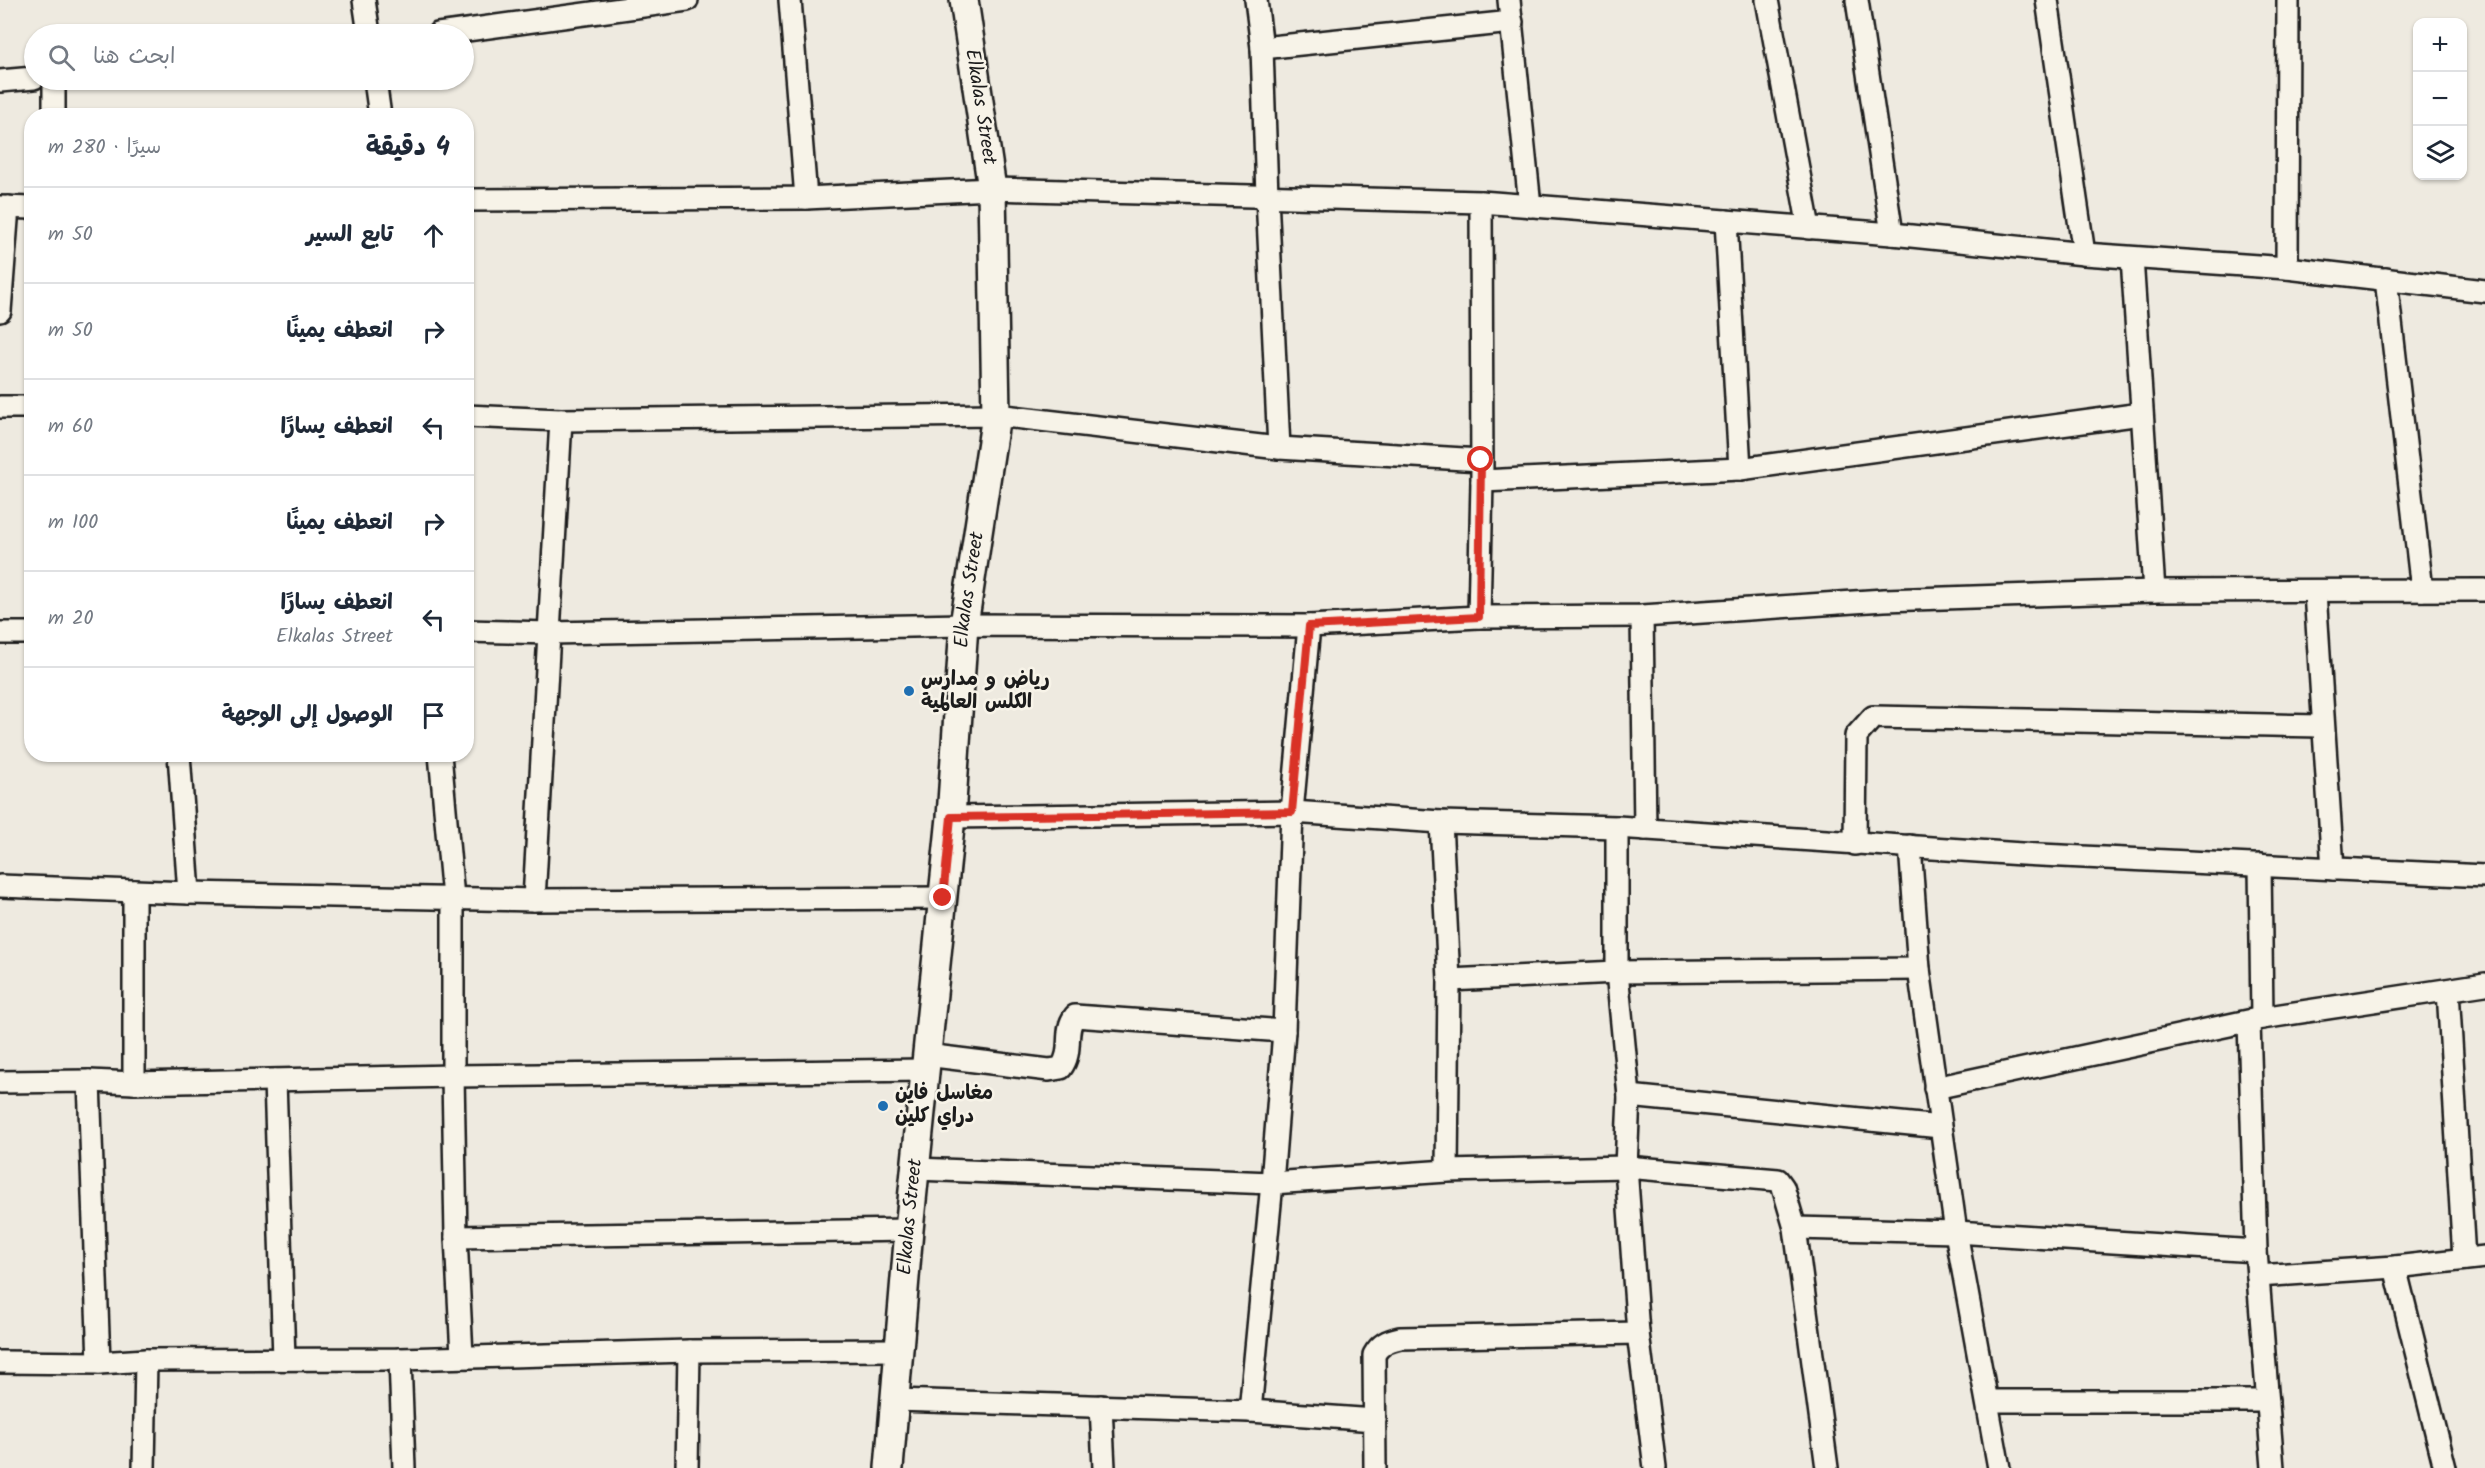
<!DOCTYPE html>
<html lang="ar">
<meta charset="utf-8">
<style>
body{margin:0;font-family:Kalam,"Playpen Sans Arabic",sans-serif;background:#f2f2f3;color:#1f2937;direction:rtl}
.controls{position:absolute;right:18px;top:18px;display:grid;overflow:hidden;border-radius:12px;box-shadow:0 2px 4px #0004}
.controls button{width:54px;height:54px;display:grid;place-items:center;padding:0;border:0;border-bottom:2px solid #e0e1e3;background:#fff;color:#1f2937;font:30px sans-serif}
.stop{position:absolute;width:18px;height:18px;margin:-14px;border:4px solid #d93025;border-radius:50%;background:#fff}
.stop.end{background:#d93025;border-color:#fff;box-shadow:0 2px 6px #0008}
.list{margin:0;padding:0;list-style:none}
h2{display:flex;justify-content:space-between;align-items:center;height:78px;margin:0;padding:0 24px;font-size:26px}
h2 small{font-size:20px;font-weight:400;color:#747a83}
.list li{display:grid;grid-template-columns:39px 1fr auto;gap:18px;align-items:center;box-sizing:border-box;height:96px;padding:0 24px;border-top:2px solid #e0e1e3}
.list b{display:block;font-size:22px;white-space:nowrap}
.list p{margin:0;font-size:20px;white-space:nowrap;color:#747a83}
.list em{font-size:20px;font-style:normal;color:#747a83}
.icon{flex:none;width:33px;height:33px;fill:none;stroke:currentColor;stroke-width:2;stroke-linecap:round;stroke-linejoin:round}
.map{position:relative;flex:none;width:2485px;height:1468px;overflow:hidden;direction:ltr}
.search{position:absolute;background:#fff;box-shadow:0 2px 4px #0004;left:24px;top:24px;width:450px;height:66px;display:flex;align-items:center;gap:15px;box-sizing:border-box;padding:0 21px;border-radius:33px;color:#747a83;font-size:22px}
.panel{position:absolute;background:#fff;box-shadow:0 2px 4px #0004;left:24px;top:108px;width:450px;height:654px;border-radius:24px;direction:rtl}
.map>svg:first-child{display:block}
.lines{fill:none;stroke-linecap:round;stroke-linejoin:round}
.minor-casing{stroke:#1c1c1c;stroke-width:26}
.tertiary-casing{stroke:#1c1c1c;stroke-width:32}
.minor{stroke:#f7f3e8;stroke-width:21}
.tertiary{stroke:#f7f3e8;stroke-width:27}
.route{stroke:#d93025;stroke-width:8}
.poi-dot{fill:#1f6fb2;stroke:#f7f3e8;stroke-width:2}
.labels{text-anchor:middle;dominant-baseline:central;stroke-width:5;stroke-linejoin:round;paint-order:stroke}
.street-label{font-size:20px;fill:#1c1c1c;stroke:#f7f3e8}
.poi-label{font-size:20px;font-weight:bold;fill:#1c1c1c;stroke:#f7f3e8;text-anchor:start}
</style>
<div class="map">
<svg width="2485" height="1468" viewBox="0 0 2485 1468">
<rect width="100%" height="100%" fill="#eeeae0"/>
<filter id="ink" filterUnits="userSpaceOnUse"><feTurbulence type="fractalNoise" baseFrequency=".0167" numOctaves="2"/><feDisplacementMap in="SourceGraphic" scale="12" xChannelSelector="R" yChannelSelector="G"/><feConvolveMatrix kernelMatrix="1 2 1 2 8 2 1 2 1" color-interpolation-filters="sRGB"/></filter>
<g filter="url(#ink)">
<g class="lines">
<defs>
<g id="minor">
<path d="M364,0l5,34"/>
<path d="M790,0l16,198"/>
<path d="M1256,0l6,48 5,148 12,252"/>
<path d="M1509,0l21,206"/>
<path d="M1767,0l42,228"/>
<path d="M1857,0l35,234"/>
<path d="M2047,0l37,254"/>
<path d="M438,34l249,-34"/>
<path d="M1262,48l250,-26"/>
<path d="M54,80v36"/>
<path d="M375,80l5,36"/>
<path d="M0,81l34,-3"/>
<path d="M466,200l340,-2 186,-9 489,13 411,32 192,20 203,14 198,23"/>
<path d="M0,207l32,1"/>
<path d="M1726,221l14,248"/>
<path d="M2132,258l22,333"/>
<path d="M2287,268l1,-268"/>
<path d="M2386,279l36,311"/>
<path d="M0,311l8,-104"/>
<path d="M0,407h32"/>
<path d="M466,416l95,4 435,-5 283,33 202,12"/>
<path d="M1482,481l258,-12 401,-55"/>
<path d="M2315,592l18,277"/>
<path d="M1642,616l3,213"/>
<path d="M1479,617l3,-136 -1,-279"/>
<path d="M466,631l84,2 414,-8 345,1 170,-9 163,-1 242,-16 270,-9 331,-1"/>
<path d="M0,633h32"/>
<path d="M179,754l10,139"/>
<path d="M440,754l13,144v178l3,161 6,119"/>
<path d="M951,817l341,-5 149,10 176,5 405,27 463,22"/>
<path d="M1441,822l8,158 -2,191"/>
<path d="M1617,827v145l12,124 -3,71 12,166 17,135"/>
<path d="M1855,844l1,-108 17,-19 449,9"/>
<path d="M1910,846l9,123 37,263 43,236"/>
<path d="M2260,865l2,153"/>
<path d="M0,886l189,7 345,7 409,-2"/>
<path d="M134,891v192"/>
<path d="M534,900l27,-480"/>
<path d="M1449,980l168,-8 302,-3"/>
<path d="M2448,990l16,269"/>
<path d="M2249,1022l7,229 17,217"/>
<path d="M926,1055l123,15 12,-2c13,-17 2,-37 14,-52l209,15"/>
<path d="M275,1080l9,279"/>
<path d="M89,1081l10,282"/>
<path d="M0,1082l89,-1 45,2 319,-7 471,-6"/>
<path d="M1935,1088l327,-70 223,-34"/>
<path d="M1629,1096l312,31"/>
<path d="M916,1169l356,14 175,-12 179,-4 152,13 5,7 12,41 32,240"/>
<path d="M1795,1228l161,4 300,19"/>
<path d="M456,1237l453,-7"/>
<path d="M2395,1267l50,201"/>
<path d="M2258,1276l137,-9 90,-10"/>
<path d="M400,1359l4,109"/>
<path d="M0,1362l99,1 47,-3 254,-1 289,-8 209,-1"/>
<path d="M895,1400l355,11 125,9"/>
<path d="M1988,1401h280"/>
<path d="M1101,1406l3,62"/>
<path d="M1250,1411l22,-228 12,-152 8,-219 17,-186"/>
<path d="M144,1468l2,-108"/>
<path d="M687,1468l2,-117"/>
<path d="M1375,1468l-1,-113c6,-11 13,-14 26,-17l238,-5"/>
</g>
<g id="tertiary">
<path id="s1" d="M889,1468l20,-238 42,-413 13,-192 32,-210 -4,-226 -28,-189"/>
</g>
</defs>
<use href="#minor" class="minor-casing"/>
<use href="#tertiary" class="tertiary-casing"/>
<use href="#minor" class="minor"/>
<use href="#tertiary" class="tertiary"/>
</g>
</g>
<g class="lines" filter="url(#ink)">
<path class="route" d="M943,898l8,-81 341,-5 17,-186 170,-9 2,-157"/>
</g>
<g class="poi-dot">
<circle cx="909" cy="691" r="6"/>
<circle cx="883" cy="1106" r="6"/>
</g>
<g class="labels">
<g class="street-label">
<text transform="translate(980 107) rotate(81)">Elkalas Street</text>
<text stroke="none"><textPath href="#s1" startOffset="882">Elkalas Street</textPath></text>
<text stroke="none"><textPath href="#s1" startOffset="252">Elkalas Street</textPath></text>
</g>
<g class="poi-label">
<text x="921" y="680">رياض و مدارس<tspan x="921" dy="23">الكلس العالمية</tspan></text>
<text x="895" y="1094">مغاسل فاين<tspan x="895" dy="23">دراي كلين</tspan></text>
</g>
</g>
</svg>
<div class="controls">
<button>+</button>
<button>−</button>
<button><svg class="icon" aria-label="layers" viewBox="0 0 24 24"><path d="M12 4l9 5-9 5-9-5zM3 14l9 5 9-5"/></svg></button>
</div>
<div class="stop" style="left:1481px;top:460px"></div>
<div class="stop end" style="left:943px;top:898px"></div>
<div class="search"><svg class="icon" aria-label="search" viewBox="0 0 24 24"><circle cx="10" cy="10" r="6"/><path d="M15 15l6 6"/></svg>ابحث هنا</div>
<section class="panel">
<h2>4 دقيقة<small>سيرًا · 280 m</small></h2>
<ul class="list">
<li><svg class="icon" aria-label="ahead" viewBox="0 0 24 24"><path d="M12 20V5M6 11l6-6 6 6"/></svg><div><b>تابع السير</b></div><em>50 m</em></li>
<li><svg class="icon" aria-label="right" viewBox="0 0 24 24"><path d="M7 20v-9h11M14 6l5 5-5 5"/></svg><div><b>انعطف يمينًا</b></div><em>50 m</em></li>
<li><svg class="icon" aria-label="left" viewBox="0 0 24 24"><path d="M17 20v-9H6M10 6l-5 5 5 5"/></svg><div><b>انعطف يسارًا</b></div><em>60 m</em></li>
<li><svg class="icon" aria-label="right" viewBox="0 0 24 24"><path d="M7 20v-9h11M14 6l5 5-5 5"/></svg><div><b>انعطف يمينًا</b></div><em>100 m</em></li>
<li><svg class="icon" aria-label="left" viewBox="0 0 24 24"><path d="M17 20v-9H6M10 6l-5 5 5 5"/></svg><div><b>انعطف يسارًا</b><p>Elkalas Street</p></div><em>20 m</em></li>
<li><svg class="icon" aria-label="arrive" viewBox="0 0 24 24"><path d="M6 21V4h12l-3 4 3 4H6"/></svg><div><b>الوصول إلى الوجهة</b></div></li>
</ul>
</section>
</div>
